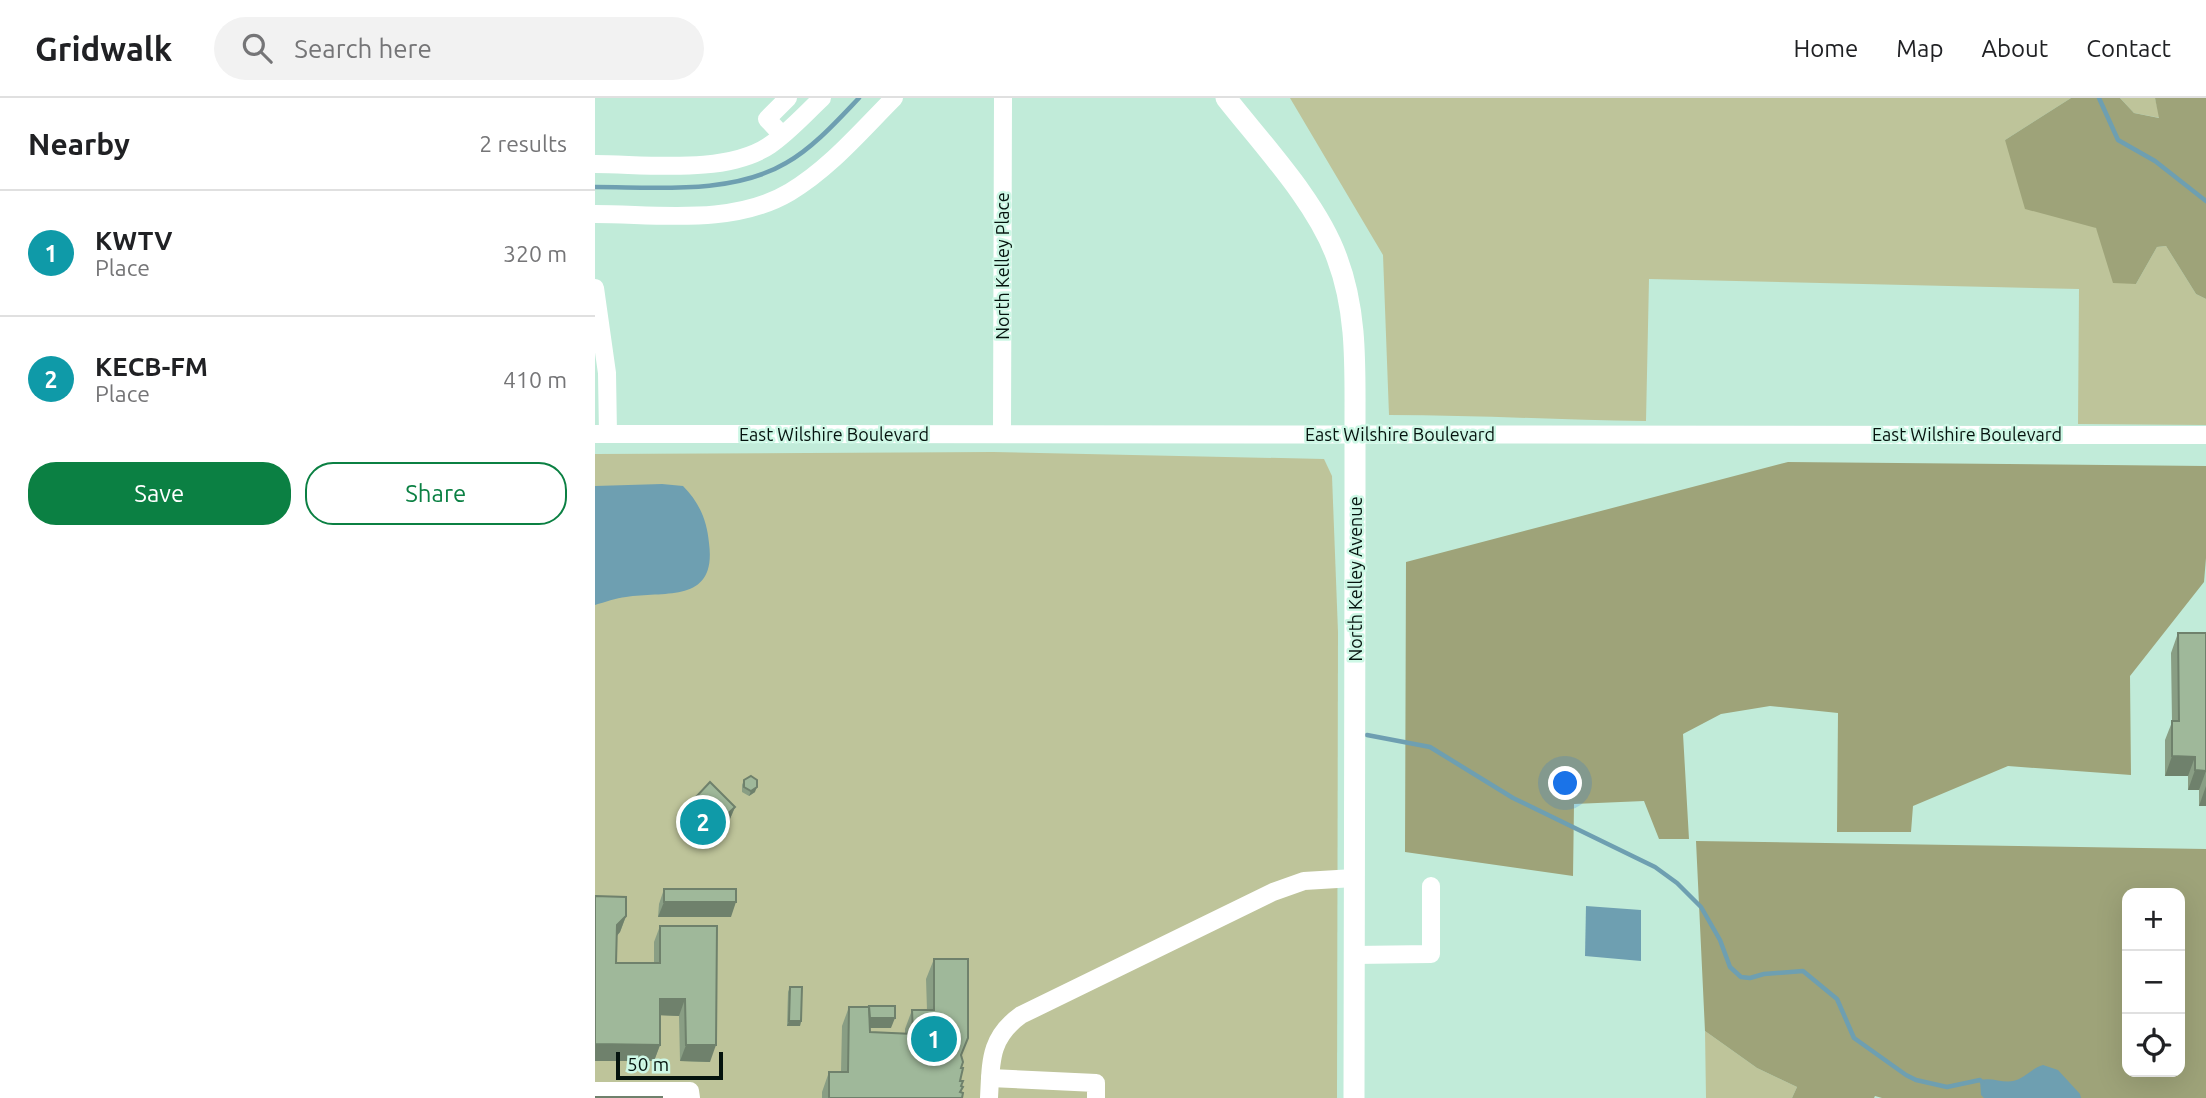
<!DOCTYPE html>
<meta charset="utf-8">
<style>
body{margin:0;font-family:Ubuntu,sans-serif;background:#f2f2f2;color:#202124}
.controls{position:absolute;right:21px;bottom:21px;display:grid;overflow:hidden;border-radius:14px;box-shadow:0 7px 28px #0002}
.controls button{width:63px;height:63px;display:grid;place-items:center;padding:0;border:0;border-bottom:2px solid #e0e0e0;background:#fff;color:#202124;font:35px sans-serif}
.scale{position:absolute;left:21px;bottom:18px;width:107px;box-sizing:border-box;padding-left:7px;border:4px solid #05130e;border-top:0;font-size:19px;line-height:24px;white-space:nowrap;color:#05130e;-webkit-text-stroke:5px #cef8e6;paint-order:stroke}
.you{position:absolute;left:971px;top:686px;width:24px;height:24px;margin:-18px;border:5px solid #fff;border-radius:50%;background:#1a73e8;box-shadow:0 0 0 10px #1a73e833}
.badge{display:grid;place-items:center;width:46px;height:46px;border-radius:50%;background:#0b8043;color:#fff;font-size:23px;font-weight:700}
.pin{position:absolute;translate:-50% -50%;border:4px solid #fff;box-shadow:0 2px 7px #0006}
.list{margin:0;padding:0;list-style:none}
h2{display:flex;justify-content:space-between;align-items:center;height:91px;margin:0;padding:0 28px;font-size:30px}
h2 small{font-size:23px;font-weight:400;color:#757577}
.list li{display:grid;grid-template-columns:46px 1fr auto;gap:21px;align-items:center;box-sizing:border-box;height:126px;padding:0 28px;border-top:2px solid #e0e0e0}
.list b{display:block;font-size:26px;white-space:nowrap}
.list p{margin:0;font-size:23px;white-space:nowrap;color:#757577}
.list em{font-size:23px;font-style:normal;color:#757577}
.actions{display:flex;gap:14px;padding:21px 28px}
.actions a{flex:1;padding:16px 0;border:2px solid #0b8043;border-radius:28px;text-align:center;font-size:24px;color:#0b8043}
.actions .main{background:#0b8043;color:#fff}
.icon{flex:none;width:38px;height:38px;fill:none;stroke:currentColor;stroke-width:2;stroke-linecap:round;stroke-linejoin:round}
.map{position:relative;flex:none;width:1611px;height:1000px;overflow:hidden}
header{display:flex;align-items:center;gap:42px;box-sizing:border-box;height:98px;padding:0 35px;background:#fff;border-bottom:2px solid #e0e0e0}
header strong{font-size:33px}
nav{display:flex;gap:38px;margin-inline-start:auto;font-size:24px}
.search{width:490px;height:63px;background:#f2f2f2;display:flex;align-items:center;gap:18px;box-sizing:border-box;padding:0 24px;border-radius:38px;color:#757577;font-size:26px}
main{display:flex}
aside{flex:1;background:#fff}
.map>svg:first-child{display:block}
.green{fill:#bec49a}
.forest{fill:#9ea379;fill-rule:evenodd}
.water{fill:#6e9fb1}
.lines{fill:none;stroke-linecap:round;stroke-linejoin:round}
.stream{stroke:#6e9fb1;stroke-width:4.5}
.minor{stroke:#fff;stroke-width:18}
.major{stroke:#fff;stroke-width:21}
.wall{fill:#899e84}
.shaded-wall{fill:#6f816c}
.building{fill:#9fb89a;stroke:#6f816c;stroke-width:2}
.labels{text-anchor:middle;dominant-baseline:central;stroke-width:5;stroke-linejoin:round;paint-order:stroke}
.street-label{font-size:18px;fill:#05130e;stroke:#cef8e6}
</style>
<header>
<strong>Gridwalk</strong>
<div class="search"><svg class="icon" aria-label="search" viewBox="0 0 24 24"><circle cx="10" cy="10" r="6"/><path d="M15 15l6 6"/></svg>Search here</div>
<nav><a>Home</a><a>Map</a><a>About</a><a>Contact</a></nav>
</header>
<main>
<aside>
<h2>Nearby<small>2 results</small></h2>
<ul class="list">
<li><span class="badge" style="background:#0f9aa8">1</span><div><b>KWTV</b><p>Place</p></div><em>320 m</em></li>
<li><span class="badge" style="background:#0f9aa8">2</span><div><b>KECB-FM</b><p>Place</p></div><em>410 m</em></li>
</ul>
<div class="actions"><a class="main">Save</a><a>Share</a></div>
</aside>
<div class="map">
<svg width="1611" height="1000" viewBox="0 0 1611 1000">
<rect width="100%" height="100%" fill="#c1ebd9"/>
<g class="green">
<path d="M695,0h781l-66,42 91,88 40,56 21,-37 9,-1 30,48 10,5v126l-128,-1 1,-135 -430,-10 -3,142c-86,-1 -171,-6 -257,-6l-6,-160z"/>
<path d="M1525,0h35l5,20 -26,-5z"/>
<path d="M398,354l331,7 8,17 6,156 -1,466h-742v-644z"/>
<path d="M1110,933l52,37 40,19 -5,11h-86z"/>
</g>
<g class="forest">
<path d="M1476,0h49l14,15 25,5 -4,-20h51v201l-10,-5 -30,-48 -9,1 -21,37 -23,-1 -17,-55 -71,-19 -20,-69z"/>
<path d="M1193,364l418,4v92l-2,24 -74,94 1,99 -123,-9 -95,40 -2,26h-74l1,-119 -68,-7 -49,8 -38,20 6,105h-30l-15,-38 -70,3 -1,72 -168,-24 1,-290z"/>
<path d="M1101,743l510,8v249h-324l-7,-2 -1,2h-82l5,-11 -40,-19 -52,-37zM1532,795h53v179h-53z"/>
</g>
<g class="water">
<path d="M67,386l21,2c16,16 24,34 26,57 8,61 -43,48 -83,54 -10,1 -21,5 -31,8v-119z"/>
<path d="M991,808l55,4v51l-56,-5z"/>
<path d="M1448,967l15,5 22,24 1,4h-97l-3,-3 -1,-15c12,-3 22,3 33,1 11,-2 19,-13 30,-16z"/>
</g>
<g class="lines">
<g class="stream">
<path d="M1504,0l19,42 37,21 51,40"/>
<path d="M0,89c61,0 137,8 191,-24 27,-15 52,-43 73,-65"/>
<path d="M772,637l63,12 83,51 142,69 22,16 24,24 19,33 10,27 11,10 9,1 14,-4 39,-3 34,28 17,39 52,37 10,5 31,7 33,-7 2,2"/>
</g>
<g class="minor">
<path d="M187,37l-15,-16 21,-21"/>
<path d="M0,66c51,0 131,11 175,-19 19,-13 35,-31 52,-47"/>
<path d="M0,116c63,0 138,12 195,-22 40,-24 71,-61 104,-94"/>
<path d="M0,190l12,85 1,61"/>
<path d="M0,336l1611,1"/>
<path d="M407,336l1,-336"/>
<path d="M759,857l77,-1v-68"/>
<path d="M395,980l106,5v15"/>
<path d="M0,993h95l1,7"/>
<path d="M394,1000c2,-36 0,-60 32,-83l252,-123 31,-11 50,-3"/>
</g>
<path class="major" d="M631,0c37,47 91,104 111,160 20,53 18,107 18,162 0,46 0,92 0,138 -1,180 -1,360 -1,540"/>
</g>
<g class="wall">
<path d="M1583,535h28v173h-7v-16h-11v-14h-23v-36l7,-18 -1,-69z"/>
<path d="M149,682l11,12 -6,4 -7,-4v-7z"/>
<path d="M99,701l41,8 -8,19 -19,19 -21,-27z"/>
<path d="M69,791l67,28h-73l1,-13z"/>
<path d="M0,798l31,20 -6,16 -3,4 -1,27h38v-21l6,-16 50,136 -30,-1 -1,-45 -19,-1v30l-6,16h-59z"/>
<path d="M339,861l28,97 -2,25 1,5 2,1 -2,5 1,6h-140v-6l7,-20h12l1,-46 7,-19 42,21h-21v4l35,1v-4l7,-19h15l-1,-31z"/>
<path d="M195,889l11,34 -1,5h-13l1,-34z"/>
</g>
<g class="shaded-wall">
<path d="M1577,658l23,1 -7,19h-23z"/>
<path d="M1600,672l11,1 -7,19h-11z"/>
<path d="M1611,688v20h-7z"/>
<path d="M162,689l-2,5 -6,4 2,-5z"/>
<path d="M140,709l-8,19 -19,19 7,-19z"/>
<path d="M69,804h72l-5,15h-73z"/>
<path d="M31,818l-6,16 -9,10 6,-17z"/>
<path d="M65,901h25l-6,17 -25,-1z"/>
<path d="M274,920h26l-4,10h-25z"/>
<path d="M194,923h12l-1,5h-13z"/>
<path d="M0,946l65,1 -6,16h-59z"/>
<path d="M91,947h30l-6,17 -30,-1z"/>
</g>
<g class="building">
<path d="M1583,535h28v138l-11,-1v-13l-23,-1v-35h7z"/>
<path d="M156,678l6,4v7l-6,4 -7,-4v-7z"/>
<path d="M115,684l25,25 -20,19 -21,-27z"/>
<rect x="69" y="791" width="72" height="13"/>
<path d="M0,798l31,1v19l-9,9 -1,38h44v-37h57l-1,119h-30l-1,-46h-25v46l-65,-1z"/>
<path d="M339,861h34v79l-7,17 2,7 -2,6h2l-3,13h3l-2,5 2,1 -3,5 3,1 -1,5h-133v-26h19l1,-65h20l1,25 43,2 -1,-24h22z"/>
<path d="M195,889h12l-1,34h-12z"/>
<path d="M274,908h26v12h-25z"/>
<path d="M0,999h68l-68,1z"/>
</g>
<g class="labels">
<g class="street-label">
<text transform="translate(407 168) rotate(-90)">North Kelley Place</text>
<text x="239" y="336">East Wilshire Boulevard</text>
<text x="805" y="336">East Wilshire Boulevard</text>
<text x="1372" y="336">East Wilshire Boulevard</text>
<text transform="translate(760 481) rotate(-90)">North Kelley Avenue</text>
</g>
</g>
</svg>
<div class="controls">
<button>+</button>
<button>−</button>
<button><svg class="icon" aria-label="locate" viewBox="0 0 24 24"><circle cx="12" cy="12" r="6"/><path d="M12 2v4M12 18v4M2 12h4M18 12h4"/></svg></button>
</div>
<div class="scale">50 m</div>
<div class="you"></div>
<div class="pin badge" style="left:339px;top:941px;background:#0f9aa8">1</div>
<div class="pin badge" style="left:108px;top:724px;background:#0f9aa8">2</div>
</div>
</main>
